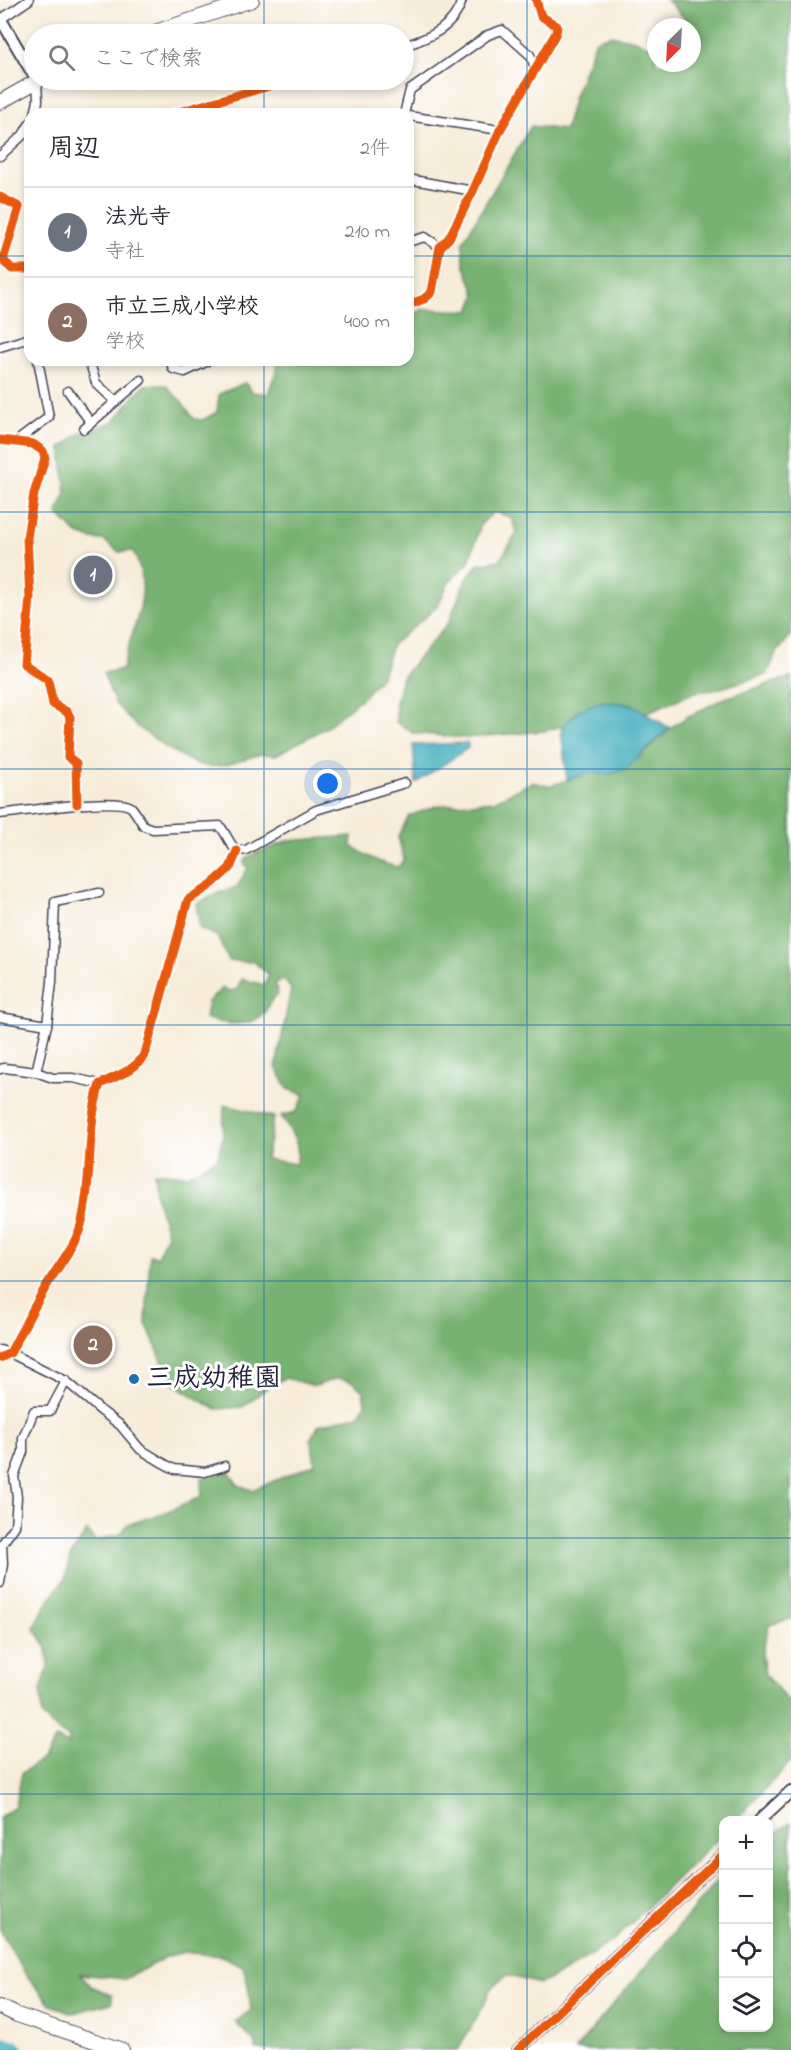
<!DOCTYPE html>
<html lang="ja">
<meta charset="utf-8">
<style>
body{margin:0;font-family:"Indie Flower","Klee One",sans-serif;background:#f7f7f7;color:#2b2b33}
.controls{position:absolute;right:18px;bottom:18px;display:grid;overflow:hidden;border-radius:12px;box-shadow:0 3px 9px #0003}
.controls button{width:54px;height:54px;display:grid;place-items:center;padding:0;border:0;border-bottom:2px solid #e1e1e2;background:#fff;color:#2b2b33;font:30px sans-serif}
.compass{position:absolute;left:647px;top:18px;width:54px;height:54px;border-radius:50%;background:#fff;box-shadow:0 3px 9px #0003;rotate:204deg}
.you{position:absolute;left:328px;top:784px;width:21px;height:21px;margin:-15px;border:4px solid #fff;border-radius:50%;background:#1a73e8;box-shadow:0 0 0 9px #1a73e833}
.badge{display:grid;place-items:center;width:39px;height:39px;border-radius:50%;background:#1f6fb2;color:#fff;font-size:20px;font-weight:700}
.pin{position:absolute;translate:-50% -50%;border:3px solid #fff;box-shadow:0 2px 6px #0006}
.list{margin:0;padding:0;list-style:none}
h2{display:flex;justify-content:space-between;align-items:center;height:78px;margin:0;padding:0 24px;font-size:26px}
h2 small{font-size:20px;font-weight:400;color:#7c7c81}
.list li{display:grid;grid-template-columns:39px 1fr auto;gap:18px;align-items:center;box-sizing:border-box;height:90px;padding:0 24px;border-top:2px solid #e1e1e2}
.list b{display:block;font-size:22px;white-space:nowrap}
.list p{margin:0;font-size:20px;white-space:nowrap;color:#7c7c81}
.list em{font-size:20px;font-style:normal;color:#7c7c81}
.icon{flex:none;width:33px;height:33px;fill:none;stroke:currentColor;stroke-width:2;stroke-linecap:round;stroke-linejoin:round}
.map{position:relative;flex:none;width:791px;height:2050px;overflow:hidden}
.search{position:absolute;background:#fff;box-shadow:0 3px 9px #0003;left:24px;top:24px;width:390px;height:66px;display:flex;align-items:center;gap:15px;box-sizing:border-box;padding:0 21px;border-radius:33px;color:#7c7c81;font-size:22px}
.panel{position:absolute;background:#fff;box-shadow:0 3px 9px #0003;left:24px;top:108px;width:390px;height:258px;border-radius:18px}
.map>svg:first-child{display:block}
.forest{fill:#78b272;stroke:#4d6a56;stroke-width:1.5}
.water{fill:#3dacbb;stroke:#30677b;stroke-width:1.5}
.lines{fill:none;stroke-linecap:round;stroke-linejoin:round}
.river{stroke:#3dacbb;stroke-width:18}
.minor-casing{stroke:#424053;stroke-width:11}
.tertiary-casing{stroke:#424053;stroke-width:14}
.trunk-casing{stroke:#424053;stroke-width:16}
.minor{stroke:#fff;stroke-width:8}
.tertiary{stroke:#fff;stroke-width:10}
.trunk{stroke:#fff;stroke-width:14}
.cycleway-casing{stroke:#fff;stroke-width:13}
.cycleway{stroke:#e8590c;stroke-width:9}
.grid{fill:none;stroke:#1f6fb2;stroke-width:1.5;stroke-opacity:0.55}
.poi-dot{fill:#1f6fb2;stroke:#fff;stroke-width:2}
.labels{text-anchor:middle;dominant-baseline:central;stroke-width:6;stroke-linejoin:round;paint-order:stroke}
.poi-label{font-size:27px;font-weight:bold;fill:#22223b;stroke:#fff;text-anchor:start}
</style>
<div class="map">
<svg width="791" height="2050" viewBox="0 0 791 2050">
<rect width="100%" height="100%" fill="#fff"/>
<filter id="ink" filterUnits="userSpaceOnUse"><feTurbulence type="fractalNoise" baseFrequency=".0167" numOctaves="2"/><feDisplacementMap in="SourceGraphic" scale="12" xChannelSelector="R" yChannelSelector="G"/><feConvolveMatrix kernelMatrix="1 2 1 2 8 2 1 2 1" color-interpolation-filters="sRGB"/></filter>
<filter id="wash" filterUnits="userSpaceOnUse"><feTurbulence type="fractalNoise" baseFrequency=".008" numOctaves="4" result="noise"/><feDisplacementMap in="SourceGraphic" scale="24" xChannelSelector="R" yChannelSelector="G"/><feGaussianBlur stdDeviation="1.35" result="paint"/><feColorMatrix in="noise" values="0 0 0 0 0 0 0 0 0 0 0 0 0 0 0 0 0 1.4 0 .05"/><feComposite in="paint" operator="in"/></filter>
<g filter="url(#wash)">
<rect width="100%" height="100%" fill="#f7ecd9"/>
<g class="forest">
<path d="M667,0h124v635l-16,20 -7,19 -54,16 -19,2 -49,21 -15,-9 -52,6 -14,15 -20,6 -80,7 -52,-5 -17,-11v-21l6,-24 47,-55 16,-41 13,-17 22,-4 17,-27 -6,-16 -17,-5 -13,12 -12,38 -20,20 -12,25 -45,38 -10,30 -18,21 -37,31 -51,28 -15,-1 -34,11 -18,2 -15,-4 -25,-14 -34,-24 -20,-22 -12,-30 20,-4c8,-45 33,-73 10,-118l-14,1 -16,-12 -11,-1 -16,-6 -19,-20 9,-20 -5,-45 18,-14 34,-12 31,-37h21l17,17 12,17 9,1 14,-8 2,-18 26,-11 7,9 16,2 12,-34h19l6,5 20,-5h83v-43l16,-8 46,2 6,-16 -12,-31 -1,-22 68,-116 34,4 9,-34 22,-56 15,-5 24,5 21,9v14h36v-36h-4l-2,-7z"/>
<path d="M791,677v942l-22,6 -7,28 3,22 26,29v57l-55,59h-12l-1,14 -108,105 -50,33 -25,12 -34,-9 -16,15 -5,13 -27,47h-202v-7l-21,-21 16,-12 -3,-25 -5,-19 -21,-10 -39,-4 -17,5 -41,22 -45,-5 11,12 21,9v8l-39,10 -22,-8 -27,-33 -24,-42v-112l15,-12 7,-33 22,-15 12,-20 12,6 1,-7 -11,-6 -16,-15 -1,-26 7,-23 -1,-19 -13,-21 15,-27 16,-21 5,-22 17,-26 8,10 26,-7 6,-9 39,-13 36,-16 -1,-18 28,-6 9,13 14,5 63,-26 -4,-26 8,-13 40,-10 6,-12 -2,-12 -10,-9 -15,-4 -23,8 -30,-8 -15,7 -27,22 -28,2 -44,-27 -25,-59 4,-68 7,2 10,-23 -10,-35 -3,-27 33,3 30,-16 6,-23 1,-31 50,12 -8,42 30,5c6,-20 -5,-32 -15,-48l15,-4 9,-17 -17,-6 -12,-22 15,-78 -7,-9 -9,3 3,12c-10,6 -8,10 -14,18 -13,16 -42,11 -59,5l3,-16 14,-14 8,3 8,-2 3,-10 23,6 5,-10 -15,-13 -25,-1 -12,-25 -17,-7 -4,-25 22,-11 19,-6 11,-19 -4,-4 3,-7 40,-16 65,-5 -1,9c15,11 29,19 48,22l5,-8 -6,-22 11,-21 27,-10 58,-5 38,-19 18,4 41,-14 16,3 41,-25 22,-22 17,-11 38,-19z"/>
<path d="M791,1822v228h-216l148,-176 1,154h44l1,-190z"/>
</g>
<g class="water">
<path d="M602,701l29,3 39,24 -44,41 -19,6 -16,-3 -24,8 -6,-51 18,-19z"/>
<path d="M468,743v5l-52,35 -3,-38z"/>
</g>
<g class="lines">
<path class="river" d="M0,2045l15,5"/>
</g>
</g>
<g filter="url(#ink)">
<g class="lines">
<defs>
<g id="minor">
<path d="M1,19l28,-19"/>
<path d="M404,46c25,-8 50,-18 58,-46"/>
<path d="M35,114l3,-13 -1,-21"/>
<path d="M172,114l118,-34"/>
<path d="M404,114l6,-24 78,-55 14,-5 28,25 5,12"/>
<path d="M408,116l92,14"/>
<path d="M0,156l23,-21 7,-12"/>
<path d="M408,179l65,12"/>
<path d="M0,197l19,10 -16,53 9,9h18"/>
<path d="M408,242l17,-5 15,10"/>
<path d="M408,305l16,-6 8,-7 8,-45 9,-9 24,-47 27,-61 56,-97 1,-7 -16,-10 -5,-16"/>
<path d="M0,347l30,-9"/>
<path d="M89,360l7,23 20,19"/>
<path d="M170,360l3,9 12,3 21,-10 -1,-2"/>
<path d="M68,391l23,32"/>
<path d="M84,429l57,-49"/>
<path d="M0,440l33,4 10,7 2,7 -11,36 -7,44 3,60 -6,66 24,16 5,24 14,8 3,5 -2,40 8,6 1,41"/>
<path d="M18,442l3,-4 28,-21 -11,-57"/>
<path d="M0,814c23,-2 115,-18 131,-7 5,5 9,14 13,19l9,3 67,-3c6,7 10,19 17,25l9,-1 70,-40 89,-27"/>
<path d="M0,1017l47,8"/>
<path d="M0,1069l5,-1 31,4 17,6h20l27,6"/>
<path d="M36,1072l11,-47 5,-43 3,-80 44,-9"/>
<path d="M0,1350l10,3 56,28 34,29 20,15 20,24 23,14 11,6 31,3 20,-6"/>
<path d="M0,1358l10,-5c13,-24 25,-49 40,-73 12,-20 27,-36 32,-59 11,-45 4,-93 18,-137 17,-8 36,-14 45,-30l43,-154 24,-16 18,-16 7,-17"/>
<path d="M0,1583l3,-19 -1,-20 13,-18 2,-29 -3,-21 9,-24v-14l11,-27h16l16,-30"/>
</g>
<g id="tertiary">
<path d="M0,18l34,58"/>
<path d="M760,1820l31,-29"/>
<path d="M518,2050l206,-196"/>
</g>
<g id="trunk">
<path d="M149,34l103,-34"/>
<path d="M0,102l39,-22"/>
<path d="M0,2007l17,8 105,35"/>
</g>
</defs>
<use href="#minor" class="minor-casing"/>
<use href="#tertiary" class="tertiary-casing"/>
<use href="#trunk" class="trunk-casing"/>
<use href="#minor" class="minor"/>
<use href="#tertiary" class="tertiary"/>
<use href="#trunk" class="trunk"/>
<defs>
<g id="cycleway">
<path d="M172,114l118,-34"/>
<path d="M0,197l19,10 -16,53 9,9h18"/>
<path d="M408,305l16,-6 8,-7 8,-45 9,-9 24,-47 27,-61 56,-97 1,-7 -16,-10 -5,-16"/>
<path d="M0,440l33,4 10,7 2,7 -11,36 -7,44 3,60 -6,66 24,16 5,24 14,8 3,5 -2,40 8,6 1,41"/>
<path d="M0,1358l10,-5c13,-24 25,-49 40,-73 12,-20 27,-36 32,-59 11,-45 4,-93 18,-137 17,-8 36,-14 45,-30l43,-154 24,-16 18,-16 7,-17"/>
<path d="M518,2050l206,-196"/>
</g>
</defs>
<use href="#cycleway" class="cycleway-casing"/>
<use href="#cycleway" class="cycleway"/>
</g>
</g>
<path class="grid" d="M264,0v34M527,0v2050M264,80v34M0,256h30M408,256h383M264,360v1690M0,512h791M0,769h791M0,1025h791M0,1281h791M0,1538h791M0,1794h791"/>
<circle class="poi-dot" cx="134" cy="1379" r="6"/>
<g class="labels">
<g class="poi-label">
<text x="146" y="1379">三成幼稚園</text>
</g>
</g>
</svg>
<div class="controls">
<button>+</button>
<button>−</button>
<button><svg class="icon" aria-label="locate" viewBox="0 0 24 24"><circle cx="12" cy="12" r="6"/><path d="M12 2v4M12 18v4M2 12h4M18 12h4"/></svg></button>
<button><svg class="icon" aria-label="layers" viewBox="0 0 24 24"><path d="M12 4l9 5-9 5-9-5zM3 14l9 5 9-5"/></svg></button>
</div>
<svg class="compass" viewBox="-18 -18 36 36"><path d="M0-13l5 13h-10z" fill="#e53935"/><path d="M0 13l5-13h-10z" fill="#7c7c81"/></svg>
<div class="you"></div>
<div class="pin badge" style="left:93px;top:575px;background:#6b7280">1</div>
<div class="pin badge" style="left:93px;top:1345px;background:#8d6e63">2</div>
<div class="search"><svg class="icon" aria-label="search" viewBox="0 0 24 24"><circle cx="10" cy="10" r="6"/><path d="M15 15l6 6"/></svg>ここで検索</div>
<section class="panel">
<h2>周辺<small>2件</small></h2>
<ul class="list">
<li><span class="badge" style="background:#6b7280">1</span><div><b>法光寺</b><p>寺社</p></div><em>210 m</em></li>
<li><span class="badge" style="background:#8d6e63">2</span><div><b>市立三成小学校</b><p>学校</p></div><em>400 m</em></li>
</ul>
</section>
</div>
